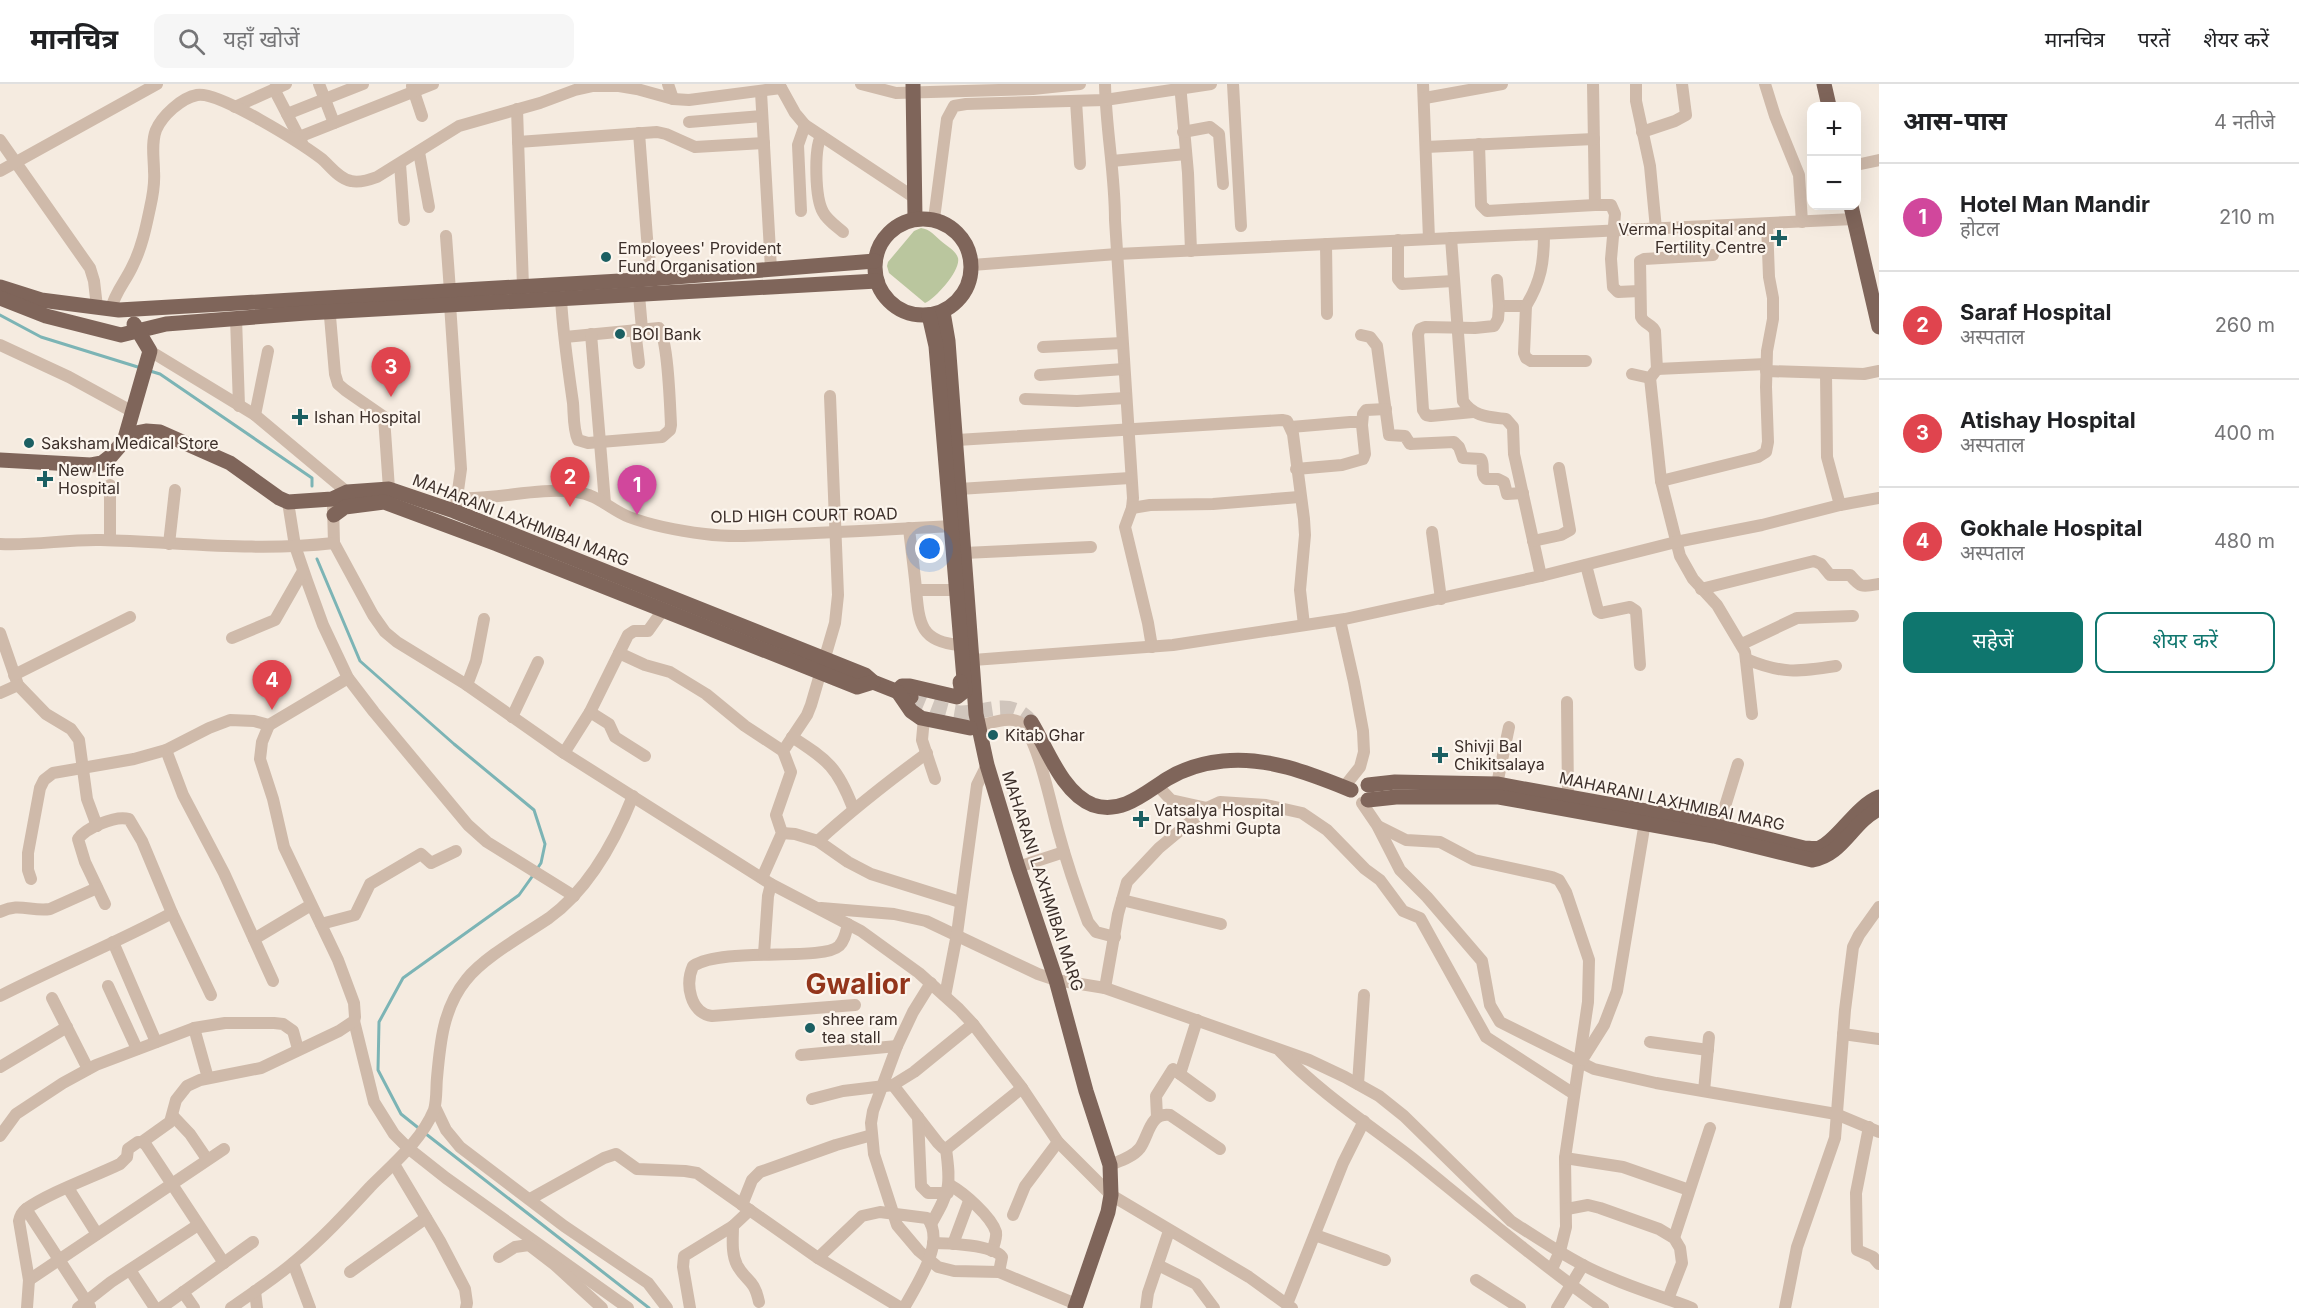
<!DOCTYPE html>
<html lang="hi">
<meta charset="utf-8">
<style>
body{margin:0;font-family:Inter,"Noto Sans Devanagari",sans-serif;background:#f6f6f6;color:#202124}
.controls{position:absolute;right:18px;top:18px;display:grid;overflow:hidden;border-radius:12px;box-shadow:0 6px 24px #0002}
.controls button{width:54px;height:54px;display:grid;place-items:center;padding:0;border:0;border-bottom:2px solid #e0e0e0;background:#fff;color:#202124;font:30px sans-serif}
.you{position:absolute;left:930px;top:465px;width:21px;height:21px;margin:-15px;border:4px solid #fff;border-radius:50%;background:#1a73e8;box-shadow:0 0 0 9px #1a73e833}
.badge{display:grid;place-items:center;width:39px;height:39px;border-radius:50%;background:#0f766e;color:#fff;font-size:20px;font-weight:700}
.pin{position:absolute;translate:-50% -50px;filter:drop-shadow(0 2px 3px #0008)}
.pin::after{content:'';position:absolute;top:32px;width:21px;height:18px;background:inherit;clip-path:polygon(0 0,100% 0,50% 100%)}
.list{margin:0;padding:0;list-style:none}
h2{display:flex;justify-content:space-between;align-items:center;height:78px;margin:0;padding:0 24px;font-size:26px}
h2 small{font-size:20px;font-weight:400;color:#757577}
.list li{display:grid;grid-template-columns:39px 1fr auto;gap:18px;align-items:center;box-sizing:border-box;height:108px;padding:0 24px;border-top:2px solid #e0e0e0}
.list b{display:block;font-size:22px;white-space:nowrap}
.list p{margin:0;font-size:20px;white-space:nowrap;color:#757577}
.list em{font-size:20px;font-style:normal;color:#757577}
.actions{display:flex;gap:12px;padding:18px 24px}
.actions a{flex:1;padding:14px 0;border:2px solid #0f766e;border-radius:12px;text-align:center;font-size:21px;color:#0f766e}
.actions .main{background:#0f766e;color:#fff}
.icon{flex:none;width:33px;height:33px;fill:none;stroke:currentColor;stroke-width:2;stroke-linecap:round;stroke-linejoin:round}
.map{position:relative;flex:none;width:1879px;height:1224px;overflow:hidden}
header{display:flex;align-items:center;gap:36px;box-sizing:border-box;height:84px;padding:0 30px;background:#fff;border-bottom:2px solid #e0e0e0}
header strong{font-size:28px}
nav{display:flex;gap:33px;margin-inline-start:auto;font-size:21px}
.search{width:420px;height:54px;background:#f6f6f6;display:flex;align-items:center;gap:15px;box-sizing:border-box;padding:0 21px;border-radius:12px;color:#757577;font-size:22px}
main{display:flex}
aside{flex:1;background:#fff}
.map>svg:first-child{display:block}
.green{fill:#bac69e}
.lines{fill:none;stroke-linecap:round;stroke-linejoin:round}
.stream{stroke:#7cb4b5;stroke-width:3}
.major-tunnel{stroke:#d0c5bc;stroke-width:15;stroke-dasharray:15 8;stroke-linecap:butt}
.minor{stroke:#cfbaaa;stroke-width:12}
.major{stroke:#7f655a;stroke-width:15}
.poi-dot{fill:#1b5f62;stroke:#fcf5ed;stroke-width:2}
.labels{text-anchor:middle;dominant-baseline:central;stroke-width:4.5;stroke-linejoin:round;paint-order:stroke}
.poi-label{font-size:16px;fill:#3c2f2a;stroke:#fcf5ed;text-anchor:start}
.street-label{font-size:16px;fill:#3c2f2a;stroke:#fcf5ed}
.town-label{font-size:28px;font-weight:bold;fill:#93351b;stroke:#fcf5ed}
</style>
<header>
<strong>मानचित्र</strong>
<div class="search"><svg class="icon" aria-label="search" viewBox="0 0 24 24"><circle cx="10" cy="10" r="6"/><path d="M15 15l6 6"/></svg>यहाँ खोजें</div>
<nav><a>मानचित्र</a><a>परतें</a><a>शेयर करें</a></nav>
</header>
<main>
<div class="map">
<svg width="1879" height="1224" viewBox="0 0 1879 1224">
<rect width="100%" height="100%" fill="#f5ebe0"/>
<path class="green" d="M921,144c9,1 14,8 20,13 6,5 15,10 17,17 3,12 -22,40 -33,45l-36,-30 -2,-7 1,-4 26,-31z"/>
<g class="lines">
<g class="stream">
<path d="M0,231l41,22 100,31"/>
<path d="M150,287l10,3 152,104v8"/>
<path d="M317,475l43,102 94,83 80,66 11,34 -4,19 -4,6"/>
<path d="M421,1046l-20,-16 -23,-44 1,-48 24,-44 116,-83 15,-21"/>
<path d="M426,1050l223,174"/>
</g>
<path class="major-tunnel" d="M911,613c16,6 33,15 50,16 27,0 49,-16 70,9"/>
<g class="minor">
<path d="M319,0l15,39"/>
<path d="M668,0l5,15"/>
<path d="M779,0l16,29 10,12 110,73"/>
<path d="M861,0l35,9 137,-4 47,-5"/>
<path d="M1105,0c1,46 10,90 10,136l18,278 -1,10 -7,19 23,96 4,24"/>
<path d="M1180,0l8,89 3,78"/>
<path d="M1233,0l8,142"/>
<path d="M1423,0l6,155"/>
<path d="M1593,0l2,121h16l4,9 -4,45 2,28 5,5 21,-1"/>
<path d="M1636,0v17l14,65 6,63"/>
<path d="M1765,0l10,32 24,59 3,47"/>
<path d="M412,2l10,30"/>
<path d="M274,5l28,54"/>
<path d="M761,8l10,177"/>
<path d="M1425,14l77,-14"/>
<path d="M1076,17l4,63"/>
<path d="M235,23l51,-23"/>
<path d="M517,25l6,178"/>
<path d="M287,30l76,-30"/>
<path d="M689,38l73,-6"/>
<path d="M1183,48l27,-5 9,7 4,50"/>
<path d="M1642,48l33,-11 11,-6 -4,-31"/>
<path d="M639,49l8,105 5,41"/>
<path d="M821,52c-7,14 -6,62 2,76 4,8 13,14 20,20"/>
<path d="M299,53l134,-53"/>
<path d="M0,56l90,128 4,13 3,26"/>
<path d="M518,58l139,-10 9,2 29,13 69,-4"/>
<path d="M1479,60l2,61 6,6 108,-6"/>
<path d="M1426,63l168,-8"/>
<path d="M419,68l10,55"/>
<path d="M1112,77l74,-7"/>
<path d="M400,80l4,56"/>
<path d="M1856,81l23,-5"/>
<path d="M0,87l157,-87"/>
<path d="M801,127l-3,-66 7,-20"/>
<path d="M934,135l13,-100 7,-13 12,-2 139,-4 106,-16"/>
<path d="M446,152l4,55"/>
<path d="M1451,154l12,163c10,16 27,16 43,18l7,8 1,27 27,122"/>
<path d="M1398,156v39l4,5 51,-3"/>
<path d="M1326,160l1,70"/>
<path d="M972,181l145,-11 737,-35"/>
<path d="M1497,196l2,26h27c15,-25 18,-43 18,-72"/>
<path d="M639,211l3,34"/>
<path d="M561,215c2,35 7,69 12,104 1,11 0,26 5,37l10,3 74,-6 8,-7 1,-5c-1,-20 -3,-85 -12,-97l-94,9"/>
<path d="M450,220l11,165 -5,36"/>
<path d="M329,221l6,69 3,10 7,6 39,27 5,72"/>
<path d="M1526,222l-2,47 2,5 5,3h55"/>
<path d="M111,225c4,-17 15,-28 22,-44 9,-18 13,-38 17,-57 3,-13 5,-24 4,-37 0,-12 -3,-28 2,-41 6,-14 25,-32 41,-35 22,-4 105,49 125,64 8,7 17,20 29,22 8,2 18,-1 26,-4l82,-51 81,-23 35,-13 18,-4h26l18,3 36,10 16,1 92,-12"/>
<path d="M236,234l3,88"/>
<path d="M635,246l4,33"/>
<path d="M591,250l14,169"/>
<path d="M1361,251l9,2 7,9 12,89 16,1 5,8 44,-2 5,5 4,11 18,1c4,6 -1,15 5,20h12l6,3 3,12 16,-1"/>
<path d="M0,261l69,32 64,35"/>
<path d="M1043,263l79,-4"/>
<path d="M150,267l105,64 92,77"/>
<path d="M1657,285l109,-5"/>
<path d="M1766,287l98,3 15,-3"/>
<path d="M1632,290l18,4 7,-9 -2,-38c-3,-7 -11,-7 -14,-14l-1,-56 4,-2 69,-4"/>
<path d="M1826,290l1,83 13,48"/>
<path d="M1040,291l84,-6"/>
<path d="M1650,294l11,103 19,75 13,23 24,26 28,47 7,62"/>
<path d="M1025,315l52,2 49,-3"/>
<path d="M1473,328l-42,4 -5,-1 -3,-5 -5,-76 2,-5 5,-2 50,1 19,-2 4,-7 1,-13"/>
<path d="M255,331l13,-64"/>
<path d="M1362,341l1,-11 3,-4 20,-1"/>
<path d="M1291,343l59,-5h8l4,3 3,29 -2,5 -21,6 -46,4"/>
<path d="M957,356l325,-20 5,1 6,13 11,85 1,16 -5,55 4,35"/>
<path d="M1661,397l97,-24 8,-5 2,-10 -2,-55 1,-36 6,-32v-21l-4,-21 -2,-53"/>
<path d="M110,401v55"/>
<path d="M959,405l171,-11"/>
<path d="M458,414c40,2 78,-11 118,-6 21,2 35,18 53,25 24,9 51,14 76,17 29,4 58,1 87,0 53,-2 106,-5 160,-8"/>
<path d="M288,418l7,44 12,35 16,44 25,53 26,34 94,113 19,17 87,54"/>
<path d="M333,422l1,37 39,72 12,17 12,10 70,43 97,68 207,131 90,47 58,42 40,36 14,15 49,64 36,54 53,53 138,82 43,31"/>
<path d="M1132,424l18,-3 63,-1 86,-7"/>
<path d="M909,444c2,20 5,40 7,61 3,34 4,53 44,56"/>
<path d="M1432,448l9,67"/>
<path d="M1533,457l28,-6 9,-5 -11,-62"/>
<path d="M0,460c34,2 67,-5 101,-4 78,2 154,12 233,3"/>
<path d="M169,460l6,-54"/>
<path d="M964,469l127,-6"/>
<path d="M1586,481l12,46 3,2 29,-6 6,4 4,54"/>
<path d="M1701,505l113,-28 7,3 9,11h20c11,13 12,12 29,9"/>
<path d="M916,506h40"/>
<path d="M1340,536l14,62 9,49 1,21 -4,15 -16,20"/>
<path d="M0,549l18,52 28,29 25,15 8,11 8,59 10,27"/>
<path d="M232,554l43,-18 28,-49"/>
<path d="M1742,560l55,-26 56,-2"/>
<path d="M619,569l26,12 25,7 36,22 39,32 38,25"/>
<path d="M1746,575c36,15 51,13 90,7"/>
<path d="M973,576l200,-15 172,-26 196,-43 135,-34 86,-17 78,-20 39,-7"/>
<path d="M14,591l116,-58"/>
<path d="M467,601l9,-24 8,-42"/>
<path d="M0,609l18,-8"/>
<path d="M1567,618l1,95"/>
<path d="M590,628l19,12 6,13 30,19"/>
<path d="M512,633l26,-55"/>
<path d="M924,634l-2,22 13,39"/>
<path d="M979,642c11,-3 30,-10 40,-4 19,13 33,89 40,112 8,30 18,59 29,88l8,10 19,5"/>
<path d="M792,653c36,23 46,31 61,71"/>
<path d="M166,666l17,45 41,78 49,108"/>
<path d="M564,669l26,-41 38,-77 6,-4h14l15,-21"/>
<path d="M1497,700l12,-57"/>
<path d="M1158,702l13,14 36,8"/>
<path d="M1362,719l15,22 23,45 27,27 55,64 8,44 10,17 94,47 62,14 180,31 43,18"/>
<path d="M1378,742l28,14 34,2 34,18 78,17 7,3 7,12 23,68 -1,42 -23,156 1,69 -6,24 -8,18"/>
<path d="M1719,742l19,-62"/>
<path d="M782,749l13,1 23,7 30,21 23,12 89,28"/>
<path d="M818,757c35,-32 71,-60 109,-88"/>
<path d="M1018,783l46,-15"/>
<path d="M762,794l20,-45 -6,-18 15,-43 -8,-21 24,-36 4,-10 24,-82 3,-28 -8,-199"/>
<path d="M31,795l-3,-9v-17l12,-65 4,-8 9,-7 81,-14 32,-9 43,-22 21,-8 24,1 15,4 79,-47"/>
<path d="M1122,816l99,24"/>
<path d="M105,820l-20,-42 -7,-23c8,-11 37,-24 51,-20l13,22 30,72 39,82"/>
<path d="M821,824l73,6 32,7 112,53 18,6 49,8 204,72 36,17 34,19 25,20 107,105c23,15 47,31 72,44 34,18 72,29 109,43"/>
<path d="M0,828c18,-10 32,0 50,-3l47,-21"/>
<path d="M321,840l34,-9 15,-31 51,-30 10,9 25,-12"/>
<path d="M848,840c-2,8 -3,16 -9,22 -17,16 -115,0 -146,20 -8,18 -3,47 19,50l143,-11"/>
<path d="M254,855l57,-34"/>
<path d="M113,858l43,100"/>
<path d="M764,870l4,-58 3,-12"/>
<path d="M931,899l-18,29 -16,34 -24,65 -2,12 3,31 23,71 22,26 19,16 16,4 45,1 77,32"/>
<path d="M108,902l29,63"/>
<path d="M1105,904l13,-74 9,-32 32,-34 48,-40 13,-6 46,3 36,8 25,17 38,39 15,11 23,31 17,7 66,119 88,57"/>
<path d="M0,912c57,-29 116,-53 172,-83"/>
<path d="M945,912l12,-62 20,-149 10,-20"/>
<path d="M52,914l36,71"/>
<path d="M354,937l20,81 20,32 14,14 38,30 182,130"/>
<path d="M194,944l14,50"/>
<path d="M1843,950l36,5"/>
<path d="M1650,958l58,8"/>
<path d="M1280,967c39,41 88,73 132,107 63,51 125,103 191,150"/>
<path d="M801,971l96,-9"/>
<path d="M1582,976l22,-35 13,-34 28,-169"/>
<path d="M0,983l67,-40"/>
<path d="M1180,990l17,-54"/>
<path d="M1358,1000l6,-89"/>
<path d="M893,1001l45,58 5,5 3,1 76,-61"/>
<path d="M1704,1007l5,-54"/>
<path d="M812,1015l31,-8 50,-6 21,-13 59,-48"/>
<path d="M435,1023l11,23 14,17 104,79 84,57 19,25"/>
<path d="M173,1032l17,18 17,25"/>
<path d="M918,1033l3,69 7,7h20"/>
<path d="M1157,1033l-1,-21 17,-27 37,27"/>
<path d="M1869,1043l-13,66 1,57 16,7 6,7"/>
<path d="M0,1052l16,-22 47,-31 33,-18 98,-37 31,-5h49l9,1 10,7 5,18"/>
<path d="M142,1058l28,-20 6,-22 11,-14 13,-6 61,-12 78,-37 15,-10 1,-4 -1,-14 -16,-43 -54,-113 -11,-48 -13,-40 2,-17 7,-17"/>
<path d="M1565,1074l58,9 66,23"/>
<path d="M394,1080l46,77 25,48 2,14 -1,5"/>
<path d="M1110,1081c10,-4 23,-8 30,-17 9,-13 10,-36 30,-33l50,34"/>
<path d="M950,1101c14,8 41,31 46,47 1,6 -2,13 -4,19"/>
<path d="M68,1104l29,46"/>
<path d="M530,1115l74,-41 12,-4 21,15 48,2 12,2 121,85 83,50"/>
<path d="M742,1121l10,-25 8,-8 76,-27 36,-10"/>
<path d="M26,1125l64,98"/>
<path d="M1567,1125l21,-4 12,3 59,21 15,9 6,10 2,15 -14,36"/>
<path d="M1013,1131l12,-29 33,-44"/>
<path d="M931,1140c19,-33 20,-38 15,-75"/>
<path d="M733,1142c0,12 -2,27 4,39 9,17 17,13 22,37"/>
<path d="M1315,1151l70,25"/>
<path d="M1674,1154l36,-110"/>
<path d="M933,1159c15,0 61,2 69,14l-3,15"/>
<path d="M953,1160l16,-43"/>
<path d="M499,1173l16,-10 14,-2 26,20 47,43"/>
<path d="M818,1174l44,-42 18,-4 47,6c20,24 -11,67 -23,90"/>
<path d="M293,1179l17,45"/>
<path d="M1158,1181l38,19 18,24"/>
<path d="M130,1186l25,38"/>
<path d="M350,1188l76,-54"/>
<path d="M29,1196l195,-131"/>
<path d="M1476,1196l44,28"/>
<path d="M255,1207l2,17"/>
<path d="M183,1208l11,16"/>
<path d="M1287,1220l56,-141 21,-42"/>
<path d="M27,1224l2,-28 -10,-59c1,-5 3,-9 7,-12 24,-17 67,-32 94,-45l7,-7 1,-8 10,-7h4l4,3 78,118"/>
<path d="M78,1224l33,-26 87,-57"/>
<path d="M161,1224l92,-66"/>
<path d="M231,1224c21,-15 43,-29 63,-46 28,-23 52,-49 77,-76 23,-23 50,-45 63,-76 3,-10 2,-22 3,-32 3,-34 6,-70 29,-98 18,-23 58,-45 83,-62 40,-29 66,-77 84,-122"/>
<path d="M690,1224l-7,-41 1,-11 49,-30 17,-16"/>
<path d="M1146,1224l2,-15 21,-62"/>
<path d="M1557,1224l26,-43"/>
<path d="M1785,1224l12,-61 38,-109 10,-128 8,-63 6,-12 20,-28"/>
</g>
<g class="major">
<path d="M913,0l2,134"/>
<path d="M1824,0l5,22"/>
<path d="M1851,122l28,121"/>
<circle cx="923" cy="183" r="48"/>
<path d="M0,203l41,13 78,10 518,-30 238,-19"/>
<path d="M0,214l46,18 75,19 45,-11 140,-11 571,-32"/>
<path d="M943,228l5,29 28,373 11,51 31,102 38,113 30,111 24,74 1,30 -3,17 -33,96"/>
<path d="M929,231l7,31 29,345"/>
<path d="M125,354l25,-87 -16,-27"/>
<path d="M0,376l91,5 11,-2 9,-7 19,-22 16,-3 14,1 70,31 49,35 9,4 44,-3 15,-7 42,-3 65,22 411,164 8,7 38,15"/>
<path d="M334,431l11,-8 39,-5 113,42 360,143 16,-5"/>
<path d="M899,605l3,-3h8l47,11 5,-4 -2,-11"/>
<path d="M898,608l13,19 10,7 49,10"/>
<path d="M1031,638c16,26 31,71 62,83 28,10 52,-12 74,-26 16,-10 37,-16 56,-18 44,-5 88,13 128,29"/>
<path d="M1368,701l27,-3 102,2 193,35 114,29c5,0 10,1 15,0 18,-6 36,-41 60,-51"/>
<path d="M1368,716l28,-3h103l215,39 98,24c31,-5 40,-38 67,-51"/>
</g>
</g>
<g class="poi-dot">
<path d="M1776 145h6v6h6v6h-6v6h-6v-6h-6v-6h6z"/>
<circle cx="606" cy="173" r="6"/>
<circle cx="620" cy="250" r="6"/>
<path d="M297 324h6v6h6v6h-6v6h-6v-6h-6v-6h6z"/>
<circle cx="29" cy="359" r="6"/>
<path d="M42 386h6v6h6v6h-6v6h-6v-6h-6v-6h6z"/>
<circle cx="993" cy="651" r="6"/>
<path d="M1437 662h6v6h6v6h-6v6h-6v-6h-6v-6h6z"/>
<path d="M1138 726h6v6h6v6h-6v6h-6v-6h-6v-6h6z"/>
<circle cx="810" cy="944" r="6"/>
</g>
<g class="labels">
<g class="poi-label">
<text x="1766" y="145" text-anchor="end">Verma Hospital and<tspan x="1766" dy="18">Fertility Centre</tspan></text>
<text x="618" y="164">Employees' Provident<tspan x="618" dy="18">Fund Organisation</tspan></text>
<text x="632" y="250">BOI Bank</text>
<text x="314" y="333">Ishan Hospital</text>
<text x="41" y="359">Saksham Medical Store</text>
<text x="58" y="386">New Life<tspan x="58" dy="18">Hospital</tspan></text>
<text x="1005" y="651">Kitab Ghar</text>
<text x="1454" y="662">Shivji Bal<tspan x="1454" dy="18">Chikitsalaya</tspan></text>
<text x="1154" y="726">Vatsalya Hospital<tspan x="1154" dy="18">Dr Rashmi Gupta</tspan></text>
<text x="822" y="935">shree ram<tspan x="822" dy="18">tea stall</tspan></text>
</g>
<g class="street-label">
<text transform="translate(804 431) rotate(-1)">OLD HIGH COURT ROAD</text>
<text transform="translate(521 436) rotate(21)">MAHARANI LAXHMIBAI MARG</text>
<text transform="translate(1672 717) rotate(12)">MAHARANI LAXHMIBAI MARG</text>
<text transform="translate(1043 797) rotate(72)">MAHARANI LAXHMIBAI MARG</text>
</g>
<g class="town-label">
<text x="858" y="900">Gwalior</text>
</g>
</g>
</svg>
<div class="controls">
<button>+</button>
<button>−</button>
</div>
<div class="you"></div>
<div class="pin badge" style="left:637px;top:431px;background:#d1479c">1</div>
<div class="pin badge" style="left:570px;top:423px;background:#e0444e">2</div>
<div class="pin badge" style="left:391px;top:313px;background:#e0444e">3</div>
<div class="pin badge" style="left:272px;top:626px;background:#e0444e">4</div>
</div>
<aside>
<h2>आस-पास<small>4 नतीजे</small></h2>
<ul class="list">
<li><span class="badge" style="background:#d1479c">1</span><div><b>Hotel Man Mandir</b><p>होटल</p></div><em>210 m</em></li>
<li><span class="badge" style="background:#e0444e">2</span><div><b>Saraf Hospital</b><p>अस्पताल</p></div><em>260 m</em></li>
<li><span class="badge" style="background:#e0444e">3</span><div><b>Atishay Hospital</b><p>अस्पताल</p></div><em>400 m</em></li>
<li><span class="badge" style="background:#e0444e">4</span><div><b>Gokhale Hospital</b><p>अस्पताल</p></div><em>480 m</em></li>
</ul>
<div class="actions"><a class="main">सहेजें</a><a>शेयर करें</a></div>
</aside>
</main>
